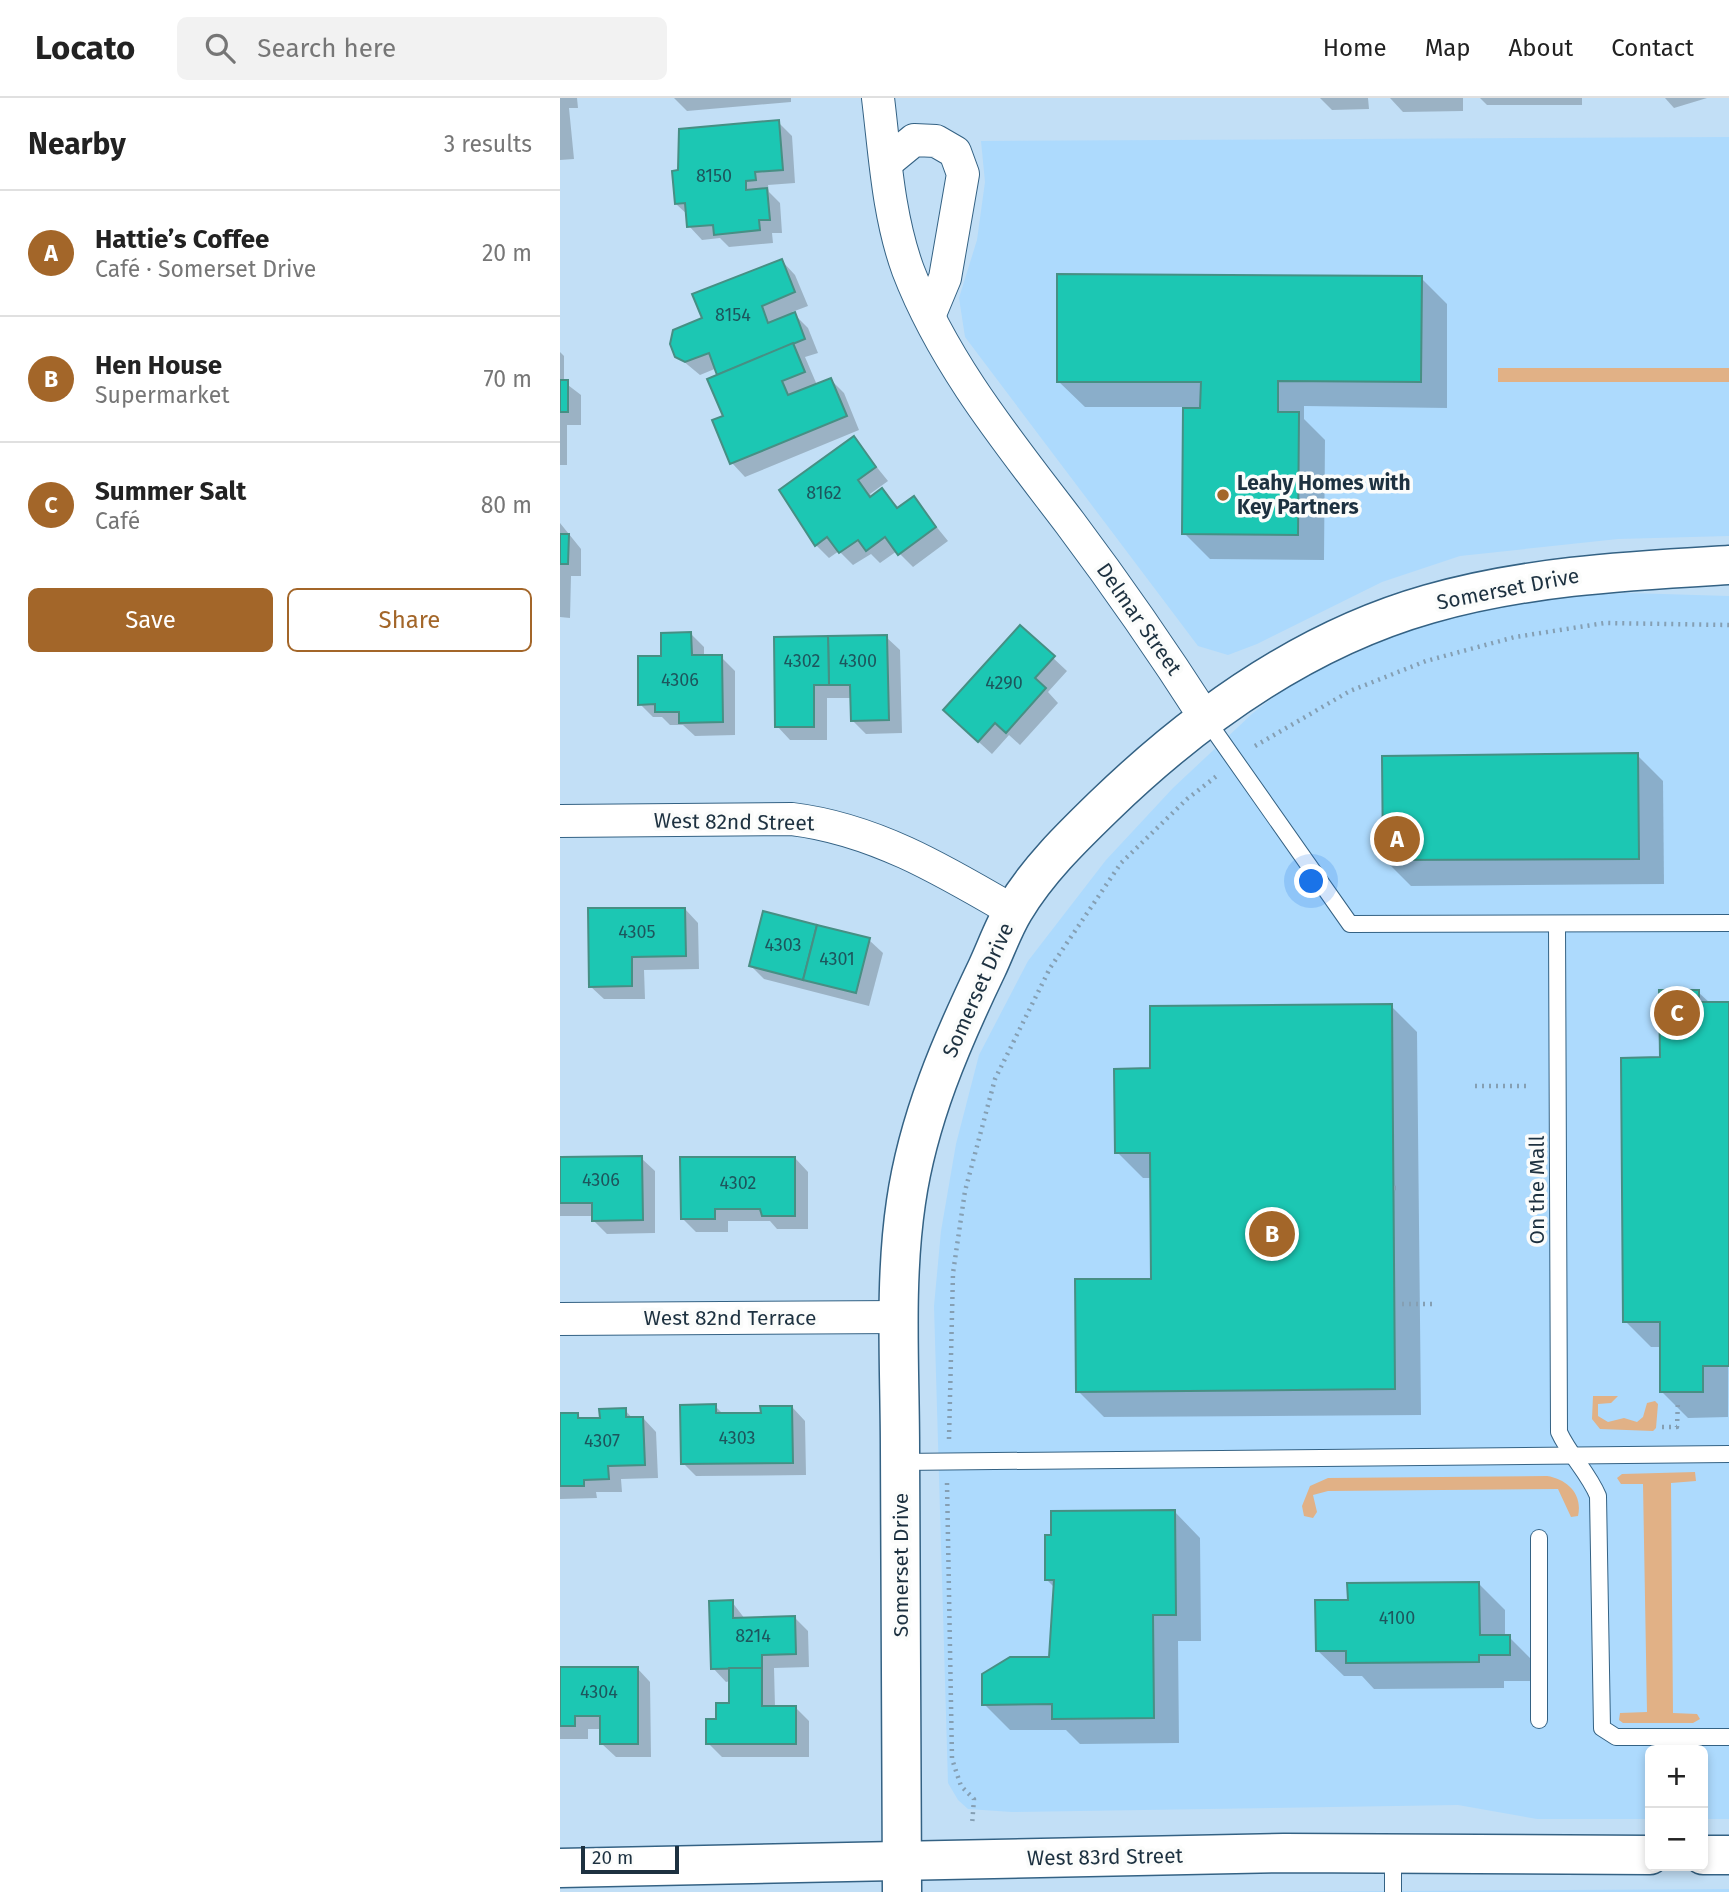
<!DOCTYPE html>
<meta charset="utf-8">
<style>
body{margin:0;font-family:"Fira Sans",sans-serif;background:#f2f2f2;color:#222}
.controls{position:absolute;right:21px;bottom:21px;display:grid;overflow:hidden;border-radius:10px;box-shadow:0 4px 10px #0003}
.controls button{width:63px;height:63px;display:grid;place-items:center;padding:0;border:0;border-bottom:2px solid #e0e0e0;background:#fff;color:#222;font:35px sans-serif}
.scale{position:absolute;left:21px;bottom:18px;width:98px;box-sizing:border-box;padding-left:7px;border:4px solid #1d3140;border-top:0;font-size:19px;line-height:24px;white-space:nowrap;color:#1d3140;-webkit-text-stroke:5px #fbfcfb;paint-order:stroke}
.you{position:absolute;left:752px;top:784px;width:24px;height:24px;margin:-18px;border:5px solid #fff;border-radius:50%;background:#1a73e8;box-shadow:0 0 0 10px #1a73e833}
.badge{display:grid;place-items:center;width:46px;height:46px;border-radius:50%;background:#a36629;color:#fff;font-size:23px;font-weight:700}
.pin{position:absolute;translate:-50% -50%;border:4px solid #fff;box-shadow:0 2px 7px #0006}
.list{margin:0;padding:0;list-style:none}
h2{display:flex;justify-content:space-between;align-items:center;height:91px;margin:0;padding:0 28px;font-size:30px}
h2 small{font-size:23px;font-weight:400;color:#767676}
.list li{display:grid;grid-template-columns:46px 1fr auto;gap:21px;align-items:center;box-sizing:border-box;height:126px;padding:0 28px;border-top:2px solid #e0e0e0}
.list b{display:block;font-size:26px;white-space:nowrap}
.list p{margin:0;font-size:23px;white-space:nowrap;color:#767676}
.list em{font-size:23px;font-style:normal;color:#767676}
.actions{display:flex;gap:14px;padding:21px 28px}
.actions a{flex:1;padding:16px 0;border:2px solid #a36629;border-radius:10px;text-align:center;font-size:24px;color:#a36629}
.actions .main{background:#a36629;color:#fff}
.icon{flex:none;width:38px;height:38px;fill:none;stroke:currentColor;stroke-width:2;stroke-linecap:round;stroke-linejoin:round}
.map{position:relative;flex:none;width:1169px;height:1794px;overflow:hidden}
header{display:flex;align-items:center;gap:42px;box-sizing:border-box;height:98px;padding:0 35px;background:#fff;border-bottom:2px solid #e0e0e0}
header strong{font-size:33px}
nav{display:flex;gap:38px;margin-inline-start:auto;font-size:24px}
.search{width:490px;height:63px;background:#f2f2f2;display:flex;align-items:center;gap:18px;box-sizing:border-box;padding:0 24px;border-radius:10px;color:#767676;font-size:26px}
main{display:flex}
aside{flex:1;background:#fff}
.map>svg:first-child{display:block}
.built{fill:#addafd}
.green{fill:#e1b186}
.shadow{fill:#0003}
.building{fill:#1cc7b3;stroke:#478f84;stroke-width:2}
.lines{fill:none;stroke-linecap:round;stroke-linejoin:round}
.lane-casing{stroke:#346284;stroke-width:18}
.street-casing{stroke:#346284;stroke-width:34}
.secondary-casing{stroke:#346284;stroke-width:41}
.path{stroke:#859fb3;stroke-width:4.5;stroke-dasharray:2 5;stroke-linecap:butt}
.lane{stroke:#fff;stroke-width:16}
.street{stroke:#fff;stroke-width:32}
.secondary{stroke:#fff;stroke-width:38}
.poi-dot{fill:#a36629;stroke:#fbfcfb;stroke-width:2.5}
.labels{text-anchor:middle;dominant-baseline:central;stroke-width:7;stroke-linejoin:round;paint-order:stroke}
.number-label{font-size:18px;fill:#1d565d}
.poi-label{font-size:21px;font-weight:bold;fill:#1d3140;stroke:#fbfcfb;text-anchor:start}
.street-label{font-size:21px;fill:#1d3140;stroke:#fbfcfb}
</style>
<header>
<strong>Locato</strong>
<div class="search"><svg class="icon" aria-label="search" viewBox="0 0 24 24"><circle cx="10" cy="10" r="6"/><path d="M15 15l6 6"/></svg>Search here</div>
<nav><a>Home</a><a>Map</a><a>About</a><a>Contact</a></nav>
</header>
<main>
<aside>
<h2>Nearby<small>3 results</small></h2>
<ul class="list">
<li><span class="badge">A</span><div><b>Hattie’s Coffee</b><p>Café · Somerset Drive</p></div><em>20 m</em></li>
<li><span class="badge">B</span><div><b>Hen House</b><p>Supermarket</p></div><em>70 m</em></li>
<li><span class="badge">C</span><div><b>Summer Salt</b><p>Café</p></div><em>80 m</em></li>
</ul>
<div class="actions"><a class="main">Save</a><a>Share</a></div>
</aside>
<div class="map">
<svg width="1169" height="1794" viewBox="0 0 1169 1794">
<rect width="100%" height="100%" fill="#c2dff6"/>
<g class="built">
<path d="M1169,39v399l-111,3 -158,17 -78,26 -125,62 -29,11 -30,-9 -233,-309 -6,-39 18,-58 8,-58 -4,-41z"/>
<path d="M1069,495l100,3v1223h-26v-69h-53v69h-113l-79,-14 -446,7 -44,-3 -10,-9 -10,-17 -14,-477 7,-75 15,-87 23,-89 49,-94 78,-101 67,-72 80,-75 40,-31 129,-59 124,-27z"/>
<path d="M1169,1791v3h-504z"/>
</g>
<g class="green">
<rect x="938" y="270" width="231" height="14"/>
<path d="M1033,1298h25l-7,7 -13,1v12l10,6 16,-4 13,4 6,-5 4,-14 8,-2 3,3 -2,24 -3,3 -53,-2 -8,-10z"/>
<path d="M1135,1374l1,9 -25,2 2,230 24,1 3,5 -7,4h-70l-4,-3 1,-7 27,-1 -4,-228h-22l-4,-6 5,-4z"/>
<path d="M987,1378c20,3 36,18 31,40l-7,1 -13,-28 -230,2 -15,4 4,17 -4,6 -9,-2 -2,-10 8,-20 18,-8z"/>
</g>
<g class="shadow">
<path d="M0,0h17l1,10h-9l5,51 -14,1z"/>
<path d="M114,0h117v4l-104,9z"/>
<path d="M760,0h48l1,11 -37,1z"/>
<path d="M830,0h73v13l-60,1z"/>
<path d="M920,0h102v7h-95z"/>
<path d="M1105,0h42l-33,10z"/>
<path d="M218,24l14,14 3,47 -27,2 1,7 11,11 2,30h-10l1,10 -44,4 -9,-9 -18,2 -13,-14 -1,-11 -12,-11 4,-32z"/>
<path d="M222,163l13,14 13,31 -16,6 16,16 10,25 -13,4 12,28 14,-5 13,13 15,37 -114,47 -13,-14 -18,-42 11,-5 -8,-48 -17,7 -23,-19 27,-37z"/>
<path d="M861,180l26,26v104l-143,-2v13l21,21 -1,120 -114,-1 -26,-26 1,-126h-100l-27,-26z"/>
<path d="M0,254l4,4v26l17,13v30h-14v40h-7z"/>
<path d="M294,341l34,42 -18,13 2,3 10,-7 17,18 14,-10 35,43 -35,26 -16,-16 -17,12 -9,-9 -18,11 -14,-14 -10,7 -13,-13z"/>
<path d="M0,425l21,26v27h-10l-1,42 -10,-1z"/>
<path d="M460,529l47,44 -19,21 10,11 -38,42 -11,-10 -17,19 -34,-31z"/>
<path d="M131,536l13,13v10h17l14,14v64l-40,1 -12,-11h-13l-8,-8h-9l-13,-13 23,-46z"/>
<path d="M326,539l14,13 2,83 -36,1 -14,-14v-22h-25v42h-37l-13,-14 -1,-87z"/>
<path d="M1077,657l26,26 1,103 -253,2 -26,-26z"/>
<path d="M125,811l13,14 1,46 -55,1 1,29h-41l-14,-13z"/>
<path d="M309,842l14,13 -14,53 -105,-27 -13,-13z"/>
<path d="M1138,894l12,11h19l-1,414 -40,1 -26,-26v-45h-11l-26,-26 37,-262z"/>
<path d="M831,908l26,26 4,383 -317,2 -26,-26 75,-110 -1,-103h-9l-26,-26 35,-82z"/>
<path d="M81,1060l14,13v62l-48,1 -14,-14v-4h-33v-57z"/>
<path d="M235,1060l13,14v57h-31l-7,-8h-42v11h-32l-14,-14z"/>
<path d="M155,1308l9,9 39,-1 29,-7 13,14 1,54 -110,1 -13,-13z"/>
<path d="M65,1312l8,9 10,-1 13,14 2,46 -37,1 1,13h-26l1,6 -37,1v-84l17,-1 5,6 20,-1z"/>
<path d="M614,1413l26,27 1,103h-23l1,102 -99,1 -14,-14h-56l-26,-26 67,-46 4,-70 -9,-9z"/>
<path d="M918,1485l27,27v27h4l26,26v18h-31v7l-130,1 -12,-13h-18l-27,-26 32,-48z"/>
<path d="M172,1504l13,17 50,-1 13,13 1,36 -35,1 1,39h20l14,14v36h-87l-14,-14 10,-22 12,-16v-24l-4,1 -13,-14z"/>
<path d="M77,1570l13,14 1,75h-35l-14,-13v-15h-14v10h-28v-70z"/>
</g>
<g class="building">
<path d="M219,22l4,50 -28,2 1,8 -10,1v9l21,-2 3,32h-11l1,10 -46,5 -1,-10 -26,2 -2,-24 -10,1 -3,-33 6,-1 1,-41z"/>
<path d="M222,161l13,33 -33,14 6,17 27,-11 10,27 -88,36 -8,-22 -24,9 -10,-5 -5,-13 3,-14 29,-12 -10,-24z"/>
<path d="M497,176l365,2 -1,106 -143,-1v31h21l-1,123 -116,-1 1,-126h17l1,-26h-144z"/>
<path d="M233,245l12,29 -23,9 6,14 43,-17 16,38 -117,48 -18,-44 11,-4 -16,-37z"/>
<rect x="0" y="282" width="8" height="32"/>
<path d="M294,338l22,31 -18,13 12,17 12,-9 15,20 17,-12 22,31 -38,28 -13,-18 -19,14 -8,-11 -19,13 -12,-16 -12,9 -36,-56z"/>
<path d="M0,436h9l-1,30h-8z"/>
<path d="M460,527l35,31 -20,22 11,10 -40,45 -11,-10 -17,19 -35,-32z"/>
<path d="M131,534l1,23h30l1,67 -44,1v-11h-24v-8l-17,1v-49h23v-23z"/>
<path d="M327,537l2,85 -38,1 -1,-36h-21l-1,-49z"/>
<path d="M268,538l1,49h-15v42h-39l-1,-90z"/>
<path d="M1078,655l1,106 -256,1 -1,-104z"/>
<path d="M28,810h97l1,48 -54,1v29l-43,1z"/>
<path d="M203,813l54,14 -14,55 -54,-14z"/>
<path d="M257,827l53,13 -14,55 -53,-13z"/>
<path d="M1099,892h40v12h30v364h-26v26h-43v-70h-37l-2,-264 39,-1z"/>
<path d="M832,906l3,385 -319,3 -1,-113h76l-1,-126h-35l-1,-84 36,-1v-62z"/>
<path d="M82,1058l1,64 -51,1v-18h-32v-46z"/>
<path d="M120,1059h115v59h-33l-2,-7h-45v10h-34z"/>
<path d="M156,1306v9h45l-1,-7h32l1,57 -112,1 -1,-59z"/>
<path d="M66,1310v9h17l2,48 -37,1 1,13 -25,1v6h-24v-73h18v5h22l-1,-9z"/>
<path d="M615,1412l1,105h-23l1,103 -102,1v-15l-70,1v-31l28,-17h39l5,-77h-9v-45h6v-24z"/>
<path d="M919,1484l1,53h30v20h-31v7l-133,1v-12h-30l-1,-51h33l-1,-17z"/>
<path d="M173,1502v18l62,-2 1,38 -34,1v13l-51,1 -2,-68z"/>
<path d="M0,1569h78v77h-38v-28h-25v10h-15z"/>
<path d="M169,1570h33v38h34v38h-90v-25h10v-16h13z"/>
</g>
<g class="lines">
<defs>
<g id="lane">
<path d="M646,621l144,205 379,-1"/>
<path d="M997,826l2,508c11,24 29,40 39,64l4,232 14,9h113"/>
<path d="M340,1364l829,-8"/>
<path d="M979,1622v-182"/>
<path d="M833,1756v38"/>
</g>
<g id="street">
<path d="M318,0c7,57 10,117 30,172 36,94 102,174 162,253 48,64 93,129 136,196"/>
<path d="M326,65l28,-23 22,1 19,11 8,22 -18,104 -15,36"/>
<path d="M0,723l232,-2c82,10 151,51 221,92"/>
<path d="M0,1221l340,-2"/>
</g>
<g id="secondary">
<path d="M1143,1757h26"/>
<path d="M0,1770l724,-15 366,2"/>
<path d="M342,1794c0,-147 -1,-294 -2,-442 0,-81 -6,-167 6,-248 12,-83 45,-159 81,-234 9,-19 16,-40 27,-58 24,-40 57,-72 90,-104 91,-88 202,-167 325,-202 98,-28 199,-33 300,-39"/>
</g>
</defs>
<use href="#lane" class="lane-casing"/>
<use href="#street" class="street-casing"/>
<use href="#secondary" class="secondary-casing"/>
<g class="path">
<path d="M695,648l95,-55 76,-30 89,-24 90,-14 124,2"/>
<path d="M915,988h53"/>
<path d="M834,1090h7"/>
<path d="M842,1206h31"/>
<path d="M1102,1329h15l1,-27"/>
<path d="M389,1341l4,-166 12,-82 30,-112 55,-111 71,-105 66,-64 31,-24"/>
<path d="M387,1385l5,276 9,27 13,13 -2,26"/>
</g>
<use href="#lane" class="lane"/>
<use href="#street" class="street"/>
<use href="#secondary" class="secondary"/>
</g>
<circle class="poi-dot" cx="663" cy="397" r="7"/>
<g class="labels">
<g class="number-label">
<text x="154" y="78">8150</text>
<text x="173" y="217">8154</text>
<text x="264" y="395">8162</text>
<text x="242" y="563">4302</text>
<text x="298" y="563">4300</text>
<text x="120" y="582">4306</text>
<text x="444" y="585">4290</text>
<text x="77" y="834">4305</text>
<text x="223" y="847">4303</text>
<text x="277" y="861">4301</text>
<text x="41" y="1082">4306</text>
<text x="178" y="1085">4302</text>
<text x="177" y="1340">4303</text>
<text x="42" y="1343">4307</text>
<text x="837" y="1520">4100</text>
<text x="193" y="1538">8214</text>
<text x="39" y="1594">4304</text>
</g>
<g class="poi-label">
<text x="677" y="385">Leahy Homes with<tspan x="677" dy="24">Key Partners</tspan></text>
</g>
<g class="street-label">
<text transform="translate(948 491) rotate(-11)">Somerset Drive</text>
<text transform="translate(579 521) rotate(55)">Delmar Street</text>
<text transform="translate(174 724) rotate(1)">West 82nd Street</text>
<text transform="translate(418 892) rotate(-66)">Somerset Drive</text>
<text transform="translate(977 1092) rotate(-90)">On the Mall</text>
<text x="170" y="1220">West 82nd Terrace</text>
<text transform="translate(341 1467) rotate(-90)">Somerset Drive</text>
<text transform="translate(545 1759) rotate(-1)">West 83rd Street</text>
</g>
</g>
</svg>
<div class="controls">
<button>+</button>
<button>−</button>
</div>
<div class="scale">20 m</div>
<div class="you"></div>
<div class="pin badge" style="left:837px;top:741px">A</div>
<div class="pin badge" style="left:712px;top:1136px">B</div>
<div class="pin badge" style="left:1117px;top:915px">C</div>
</div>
</main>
